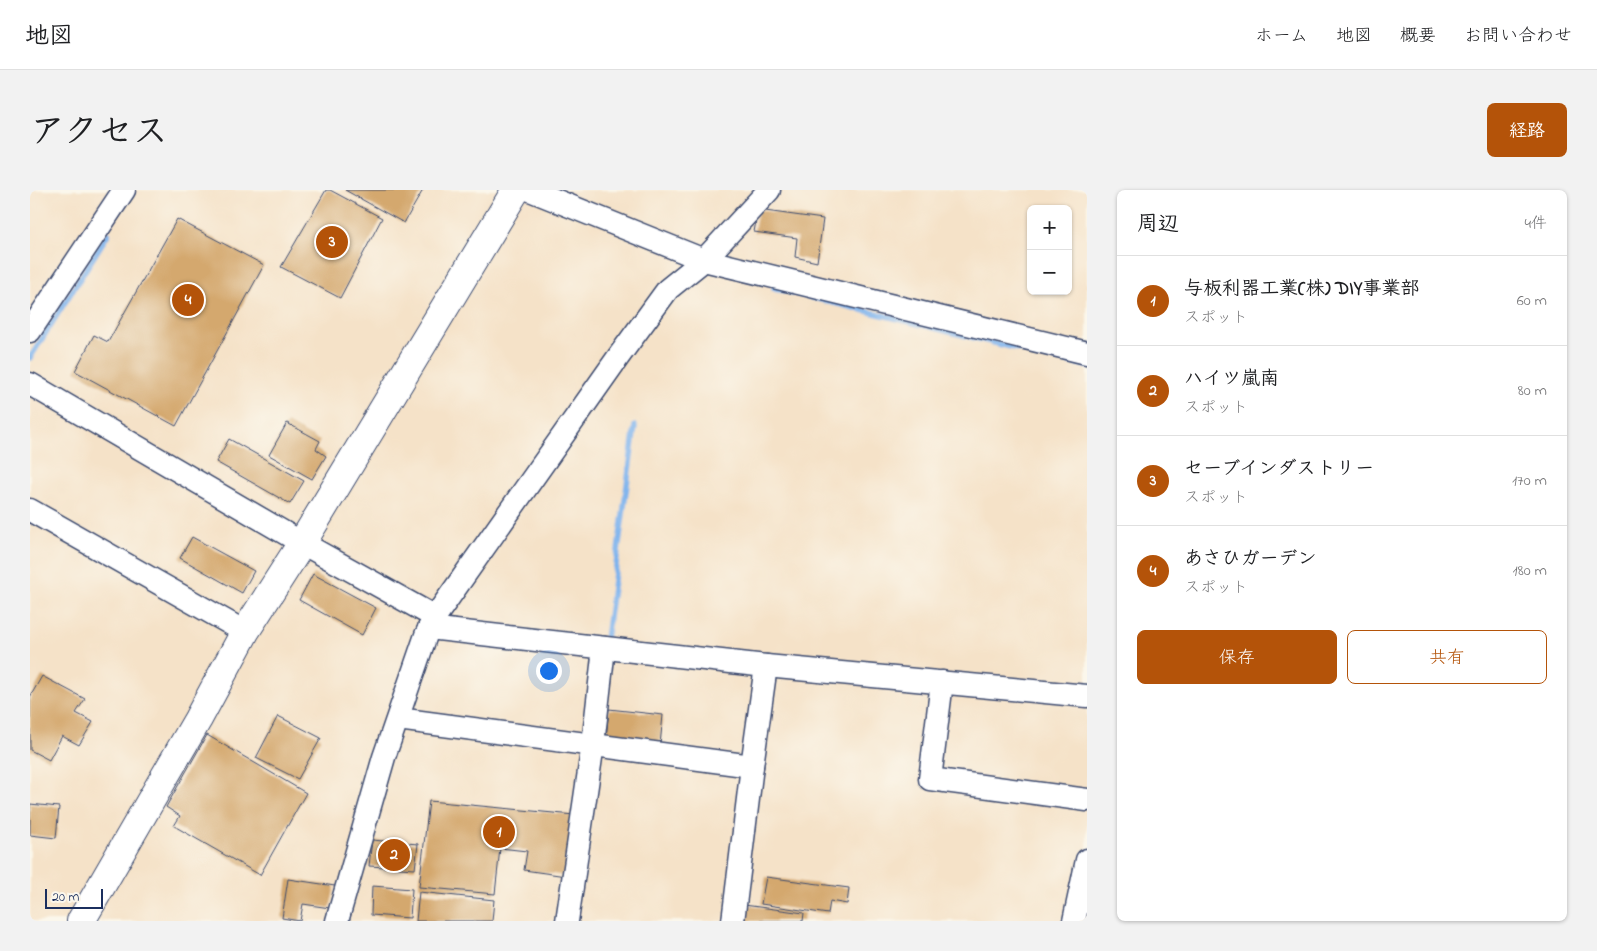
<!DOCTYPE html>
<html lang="ja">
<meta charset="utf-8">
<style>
body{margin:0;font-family:"Indie Flower","Klee One",sans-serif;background:#f2f2f2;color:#202124}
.controls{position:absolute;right:15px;top:15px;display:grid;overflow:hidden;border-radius:8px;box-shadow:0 1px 4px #0004}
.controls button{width:45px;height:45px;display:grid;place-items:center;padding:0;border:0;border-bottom:1px solid #e0e0e0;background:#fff;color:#202124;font:25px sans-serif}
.scale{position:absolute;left:15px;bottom:12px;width:58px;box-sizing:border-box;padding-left:5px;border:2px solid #1b2f5e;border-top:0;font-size:14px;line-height:18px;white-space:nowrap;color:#1b2f5e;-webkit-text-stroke:4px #fbf7ec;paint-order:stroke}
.you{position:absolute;left:518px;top:480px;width:18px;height:18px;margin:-12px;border:4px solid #fff;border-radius:50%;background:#1a73e8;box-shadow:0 0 0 8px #1a73e833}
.badge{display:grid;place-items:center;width:32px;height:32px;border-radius:50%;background:#b45309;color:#fff;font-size:16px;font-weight:700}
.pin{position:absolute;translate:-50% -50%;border:2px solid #fff;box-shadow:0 1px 5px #0006}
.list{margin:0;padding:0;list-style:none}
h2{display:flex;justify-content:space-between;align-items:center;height:65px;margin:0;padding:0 20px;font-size:21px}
h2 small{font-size:16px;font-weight:400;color:#757577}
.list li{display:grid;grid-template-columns:32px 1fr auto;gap:15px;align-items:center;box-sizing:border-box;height:90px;padding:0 20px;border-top:1px solid #e0e0e0}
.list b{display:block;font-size:19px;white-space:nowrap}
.list p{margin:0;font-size:16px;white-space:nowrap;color:#757577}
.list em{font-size:16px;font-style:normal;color:#757577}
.actions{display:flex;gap:10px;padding:15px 20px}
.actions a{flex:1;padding:11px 0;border:1px solid #b45309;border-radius:8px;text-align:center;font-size:18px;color:#b45309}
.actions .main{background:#b45309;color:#fff}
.map{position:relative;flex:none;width:1057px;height:731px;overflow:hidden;border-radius:8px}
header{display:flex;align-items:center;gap:30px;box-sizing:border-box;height:70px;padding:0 25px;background:#fff;border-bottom:1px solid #e0e0e0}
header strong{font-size:24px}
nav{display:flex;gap:28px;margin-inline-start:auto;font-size:18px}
.intro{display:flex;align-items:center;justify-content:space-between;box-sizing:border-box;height:120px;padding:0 30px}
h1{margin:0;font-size:35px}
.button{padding:12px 22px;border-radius:8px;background:#b45309;color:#fff;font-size:18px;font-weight:700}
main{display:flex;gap:30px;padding:0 30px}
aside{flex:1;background:#fff;border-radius:8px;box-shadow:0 1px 4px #0004}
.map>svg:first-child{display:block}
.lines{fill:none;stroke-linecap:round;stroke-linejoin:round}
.stream{stroke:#7fb4ed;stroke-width:5.5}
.building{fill:#d4a86e}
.minor-casing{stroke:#3c4a6e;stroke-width:25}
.tertiary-casing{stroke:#3c4a6e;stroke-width:30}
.minor{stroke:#fff;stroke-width:22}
.tertiary{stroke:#fff;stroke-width:28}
</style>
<header>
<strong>地図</strong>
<nav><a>ホーム</a><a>地図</a><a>概要</a><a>お問い合わせ</a></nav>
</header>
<div class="intro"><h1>アクセス</h1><a class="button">経路</a></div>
<main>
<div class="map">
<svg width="1057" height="731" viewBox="0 0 1057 731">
<rect width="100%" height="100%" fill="#fbf7ec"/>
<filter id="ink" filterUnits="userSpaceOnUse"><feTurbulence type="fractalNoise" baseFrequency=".02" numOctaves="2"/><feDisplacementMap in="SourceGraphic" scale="10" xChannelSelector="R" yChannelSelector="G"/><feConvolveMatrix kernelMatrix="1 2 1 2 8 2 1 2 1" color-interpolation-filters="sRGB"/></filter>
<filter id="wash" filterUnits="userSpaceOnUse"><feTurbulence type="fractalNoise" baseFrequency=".0096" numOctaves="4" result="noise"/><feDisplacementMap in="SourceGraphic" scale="20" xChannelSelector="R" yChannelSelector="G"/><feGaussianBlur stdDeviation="1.12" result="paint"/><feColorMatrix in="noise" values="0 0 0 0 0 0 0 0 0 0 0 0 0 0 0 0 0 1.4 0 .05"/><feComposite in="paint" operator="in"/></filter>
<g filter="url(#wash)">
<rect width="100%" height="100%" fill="#f5e2c8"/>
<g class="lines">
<g class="stream">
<path d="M744,98l313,78"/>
<path d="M0,168l78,-124"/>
<path d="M576,449l29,-213"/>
</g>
</g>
<g id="blocks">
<g class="building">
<path d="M296,0h4l52,28 -42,80 -59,-31z"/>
<path d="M315,0h78l-19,33z"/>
<path d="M728,20l65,9 -6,43 -22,-5 2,-19 -43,-6z"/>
<path d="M147,29l87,46 -88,161 -101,-55 19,-36 14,7z"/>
<path d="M257,233l33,18 -4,8 10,7 -14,23 -43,-24z"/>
<path d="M199,249l75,42 -14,23 -74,-42z"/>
<path d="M162,347l62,34 -12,22 -62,-35z"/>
<path d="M283,384l63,34 -14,27 -63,-35z"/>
<path d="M12,486l43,23 -9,14 17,9 -14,23 -17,-9 -13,24 -19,-10v-53z"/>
<path d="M579,519l54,6 -3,30 -54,-7z"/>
<path d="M248,526l43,22 -23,41 -42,-21z"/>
<path d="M177,545l99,58 -46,82 -86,-49 6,-10 -14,-9z"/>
<path d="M399,611l145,14 -8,61 -42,-6 3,-19 -27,-3 -5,46 -76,-7z"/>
<path d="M0,614l29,3 -3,31 -26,-3z"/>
<path d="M342,650l46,4 -3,25 -46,-3z"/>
<path d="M736,687l83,11 -2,16 -17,-3 -2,13 -67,-10z"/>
<path d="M258,689l47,7 -5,22 -27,-4 -3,17 -18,-3z"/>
<path d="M342,696l40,3 -2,29 -39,-3z"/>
<path d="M389,702l75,8 -2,21h-76z"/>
<path d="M714,715l60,8 -1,8h-62z"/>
</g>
</g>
</g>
<g filter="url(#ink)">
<use href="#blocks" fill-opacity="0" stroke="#3c4a6e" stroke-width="1"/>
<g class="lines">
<defs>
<g id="minor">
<path d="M500,0l174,70 383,93"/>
<path d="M0,141l94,-141"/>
<path d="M0,194l272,159 133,74"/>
<path d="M0,320l215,122"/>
<path d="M399,438l337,38 321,30"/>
<path d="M912,492l-12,97 157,21"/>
<path d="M368,529l354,47"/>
<path d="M307,731l47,-164 42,-122 9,-18 184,-261 49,-67 36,-29 65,-70"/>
<path d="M537,731l26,-177 11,-96"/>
<path d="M703,731l19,-155 14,-100"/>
<path d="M1044,731l13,-61"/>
</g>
<path id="tertiary" d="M51,731l117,-202 47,-87 57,-89 214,-353"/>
</defs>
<use href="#minor" class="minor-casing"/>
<use href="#tertiary" class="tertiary-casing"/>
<use href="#minor" class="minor"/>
<use href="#tertiary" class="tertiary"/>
</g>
</g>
</svg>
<div class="controls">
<button>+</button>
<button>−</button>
</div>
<div class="scale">20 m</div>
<div class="you"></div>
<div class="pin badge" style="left:469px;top:642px">1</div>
<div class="pin badge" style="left:364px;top:665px">2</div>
<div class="pin badge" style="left:302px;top:52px">3</div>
<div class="pin badge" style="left:158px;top:110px">4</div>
</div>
<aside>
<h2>周辺<small>4件</small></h2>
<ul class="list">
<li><span class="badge">1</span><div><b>与板利器工業(株) DIY事業部</b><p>スポット</p></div><em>60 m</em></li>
<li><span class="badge">2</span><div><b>ハイツ嵐南</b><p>スポット</p></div><em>80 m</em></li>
<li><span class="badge">3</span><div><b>セーブインダストリー</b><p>スポット</p></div><em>170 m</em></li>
<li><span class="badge">4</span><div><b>あさひガーデン</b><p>スポット</p></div><em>180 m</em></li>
</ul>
<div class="actions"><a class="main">保存</a><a>共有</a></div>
</aside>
</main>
